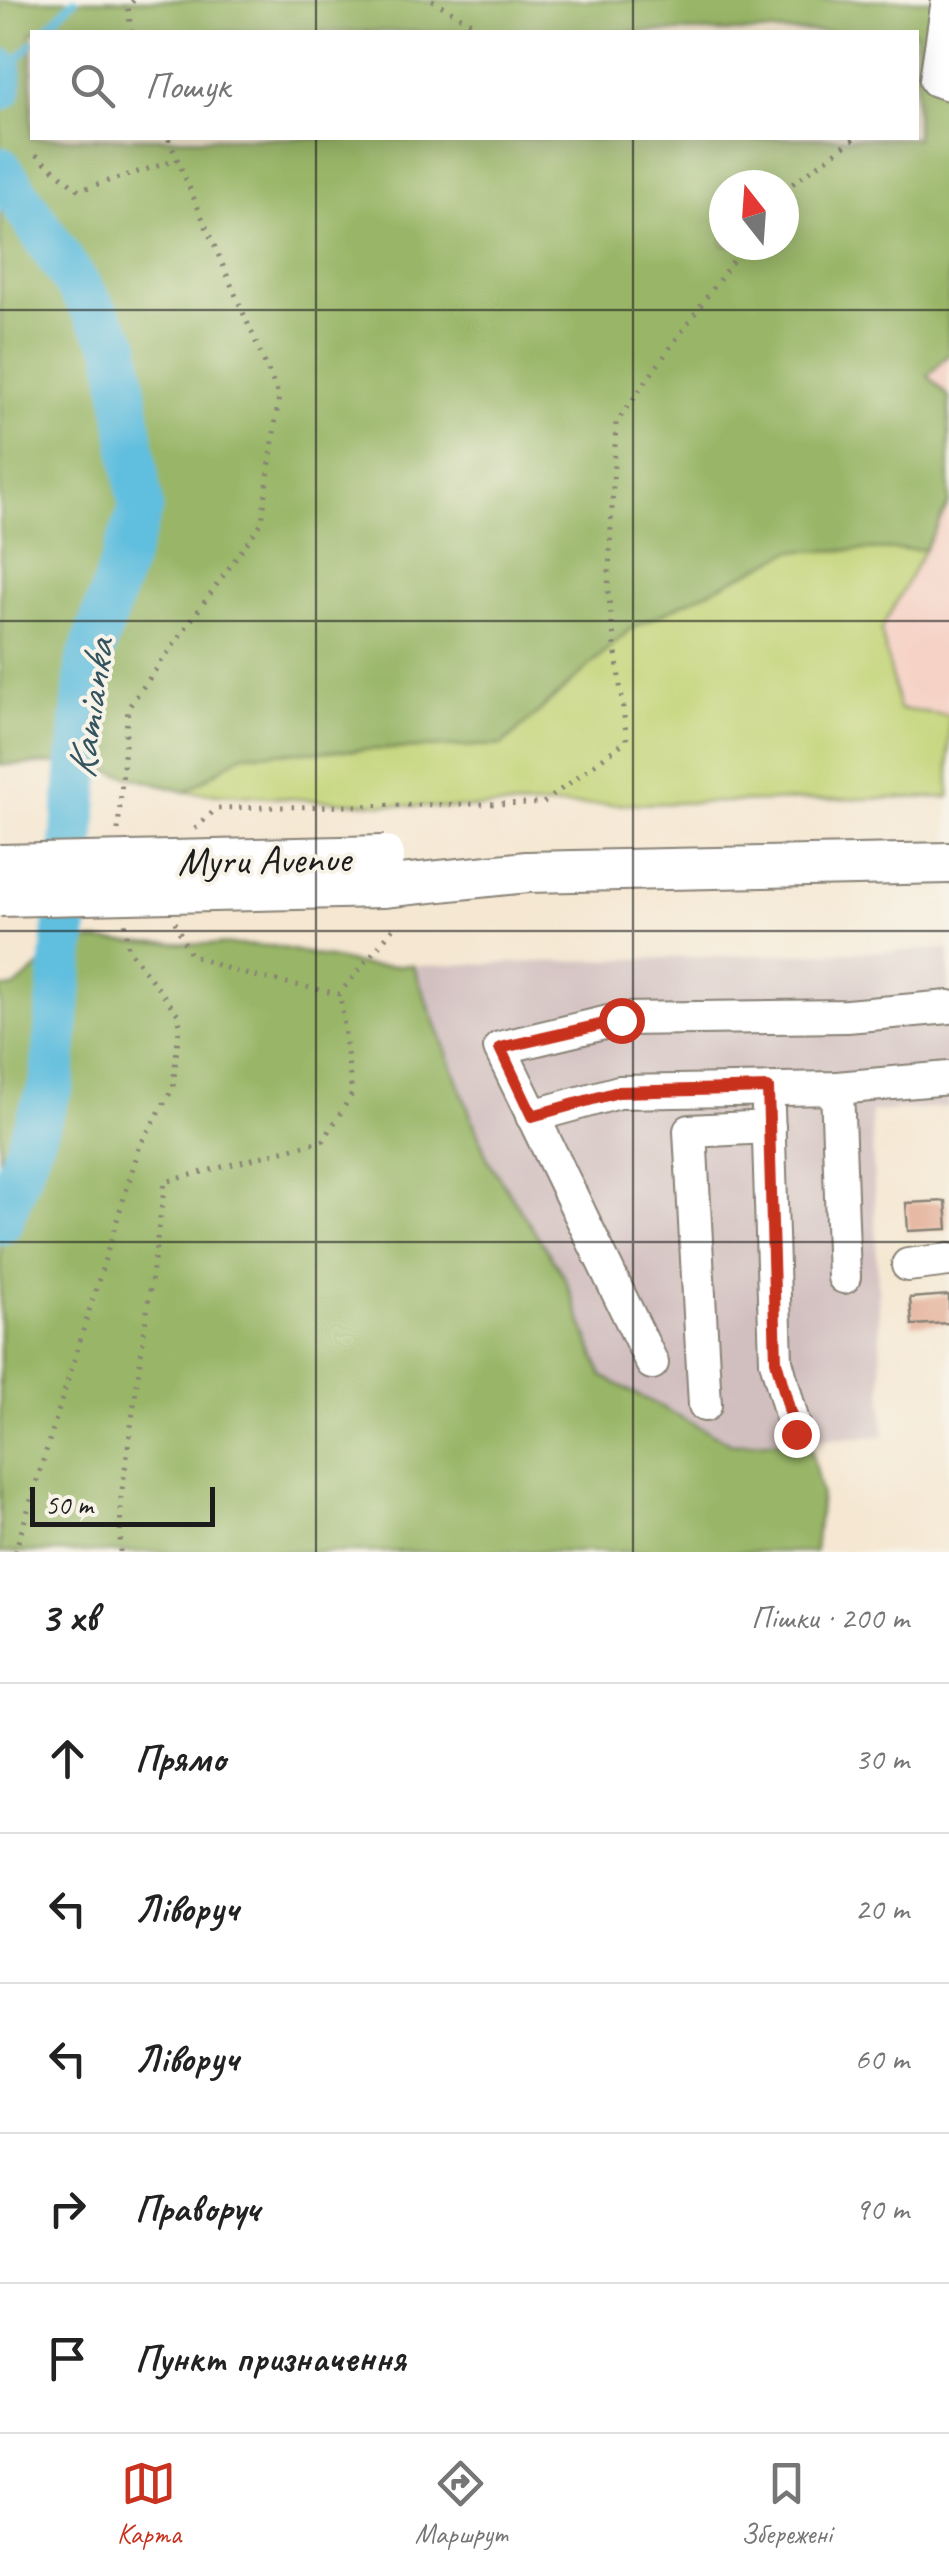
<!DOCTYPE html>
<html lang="uk">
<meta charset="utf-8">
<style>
:root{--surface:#fff;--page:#f2f2f2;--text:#222;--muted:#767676;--line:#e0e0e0;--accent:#c8321e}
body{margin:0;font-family:Caveat,sans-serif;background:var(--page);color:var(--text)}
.compass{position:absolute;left:709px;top:170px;width:90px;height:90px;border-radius:50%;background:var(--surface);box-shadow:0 5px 25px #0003;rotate:343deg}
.scale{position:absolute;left:30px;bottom:25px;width:185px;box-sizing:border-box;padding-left:10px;border:5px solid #1c1c1c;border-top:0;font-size:28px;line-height:35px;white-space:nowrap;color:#1c1c1c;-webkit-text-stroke:8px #f7f3e8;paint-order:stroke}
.stop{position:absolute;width:30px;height:30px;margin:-22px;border:8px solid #c8321e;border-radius:50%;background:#fff}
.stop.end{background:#c8321e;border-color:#fff;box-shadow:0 2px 10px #0008}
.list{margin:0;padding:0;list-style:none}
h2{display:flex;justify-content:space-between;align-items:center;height:130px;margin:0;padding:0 40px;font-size:42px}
h2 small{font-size:32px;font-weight:400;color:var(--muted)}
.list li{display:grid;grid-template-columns:65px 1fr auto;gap:30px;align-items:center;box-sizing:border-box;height:150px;padding:0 40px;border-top:2px solid var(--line)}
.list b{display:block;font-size:38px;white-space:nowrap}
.list em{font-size:32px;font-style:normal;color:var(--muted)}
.icon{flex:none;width:55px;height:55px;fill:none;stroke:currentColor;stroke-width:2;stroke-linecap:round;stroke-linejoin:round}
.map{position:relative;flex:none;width:949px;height:1552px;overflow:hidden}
.search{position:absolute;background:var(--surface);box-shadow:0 5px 25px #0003;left:30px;right:30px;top:30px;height:110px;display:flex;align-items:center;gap:25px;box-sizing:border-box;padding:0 35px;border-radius:0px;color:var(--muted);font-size:38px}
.sheet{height:880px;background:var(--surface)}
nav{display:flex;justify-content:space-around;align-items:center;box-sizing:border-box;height:140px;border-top:2px solid var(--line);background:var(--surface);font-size:28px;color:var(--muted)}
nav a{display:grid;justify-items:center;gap:5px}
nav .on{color:var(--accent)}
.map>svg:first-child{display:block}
</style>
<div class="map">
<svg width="949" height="1552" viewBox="0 0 949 1552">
<rect width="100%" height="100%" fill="#f7f3e8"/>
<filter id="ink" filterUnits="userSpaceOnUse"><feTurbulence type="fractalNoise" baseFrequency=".01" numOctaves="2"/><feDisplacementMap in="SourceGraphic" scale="20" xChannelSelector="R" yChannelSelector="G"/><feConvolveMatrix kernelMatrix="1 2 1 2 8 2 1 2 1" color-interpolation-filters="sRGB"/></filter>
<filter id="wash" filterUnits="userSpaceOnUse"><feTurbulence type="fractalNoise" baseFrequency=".0048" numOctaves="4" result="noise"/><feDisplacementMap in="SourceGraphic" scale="40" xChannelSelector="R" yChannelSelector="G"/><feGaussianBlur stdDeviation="2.25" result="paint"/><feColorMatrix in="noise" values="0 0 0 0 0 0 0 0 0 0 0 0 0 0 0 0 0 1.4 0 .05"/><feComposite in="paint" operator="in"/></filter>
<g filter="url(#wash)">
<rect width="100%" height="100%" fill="#f5e7d1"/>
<g fill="#f6d1c5">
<path d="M949,354V397L927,376Z"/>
<path d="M949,503V715L899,709L881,630Z"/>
</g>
<path fill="#d1bfbf" d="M949,949V1107L871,1112L884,1436L732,1444L602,1376L565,1278L488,1160L413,966Z"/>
<path fill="#c2d477" stroke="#6f784a" stroke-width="2.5" d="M925,549L881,630L899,709L949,715V797L441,808L186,792L243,754L502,745L629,630L792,551Z"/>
<g fill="#99b668" stroke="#5a6942" stroke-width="2.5" fill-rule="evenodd">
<path d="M0,0H949V354L928,376L949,397V503L925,549L792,551L629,630L502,745L243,754L186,792L78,763L0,765ZM32,32H916V138H32ZM724,185H784V245H724Z"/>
<path d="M70,940L273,946L368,966L413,965L488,1160L565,1278L602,1376L732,1444L809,1440L821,1494L815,1552H0V988H14Z"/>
</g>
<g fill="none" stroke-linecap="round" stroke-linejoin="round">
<g stroke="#60bede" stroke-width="8">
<path d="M43,32L74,0"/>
<path d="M3,74L32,44"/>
</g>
<g stroke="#60bede" stroke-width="45">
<path d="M0,70V88"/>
<path d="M0,169L118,346L141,508L88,663L52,1083L0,1222"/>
</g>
</g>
<g id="blocks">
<g fill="#e0a288">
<path d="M946,1201L948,1229L908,1231L906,1203Z"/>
<path d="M949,1295V1323L912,1325L910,1298Z"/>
</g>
</g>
</g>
<g filter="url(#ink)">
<use href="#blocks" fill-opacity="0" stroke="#888276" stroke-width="2.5"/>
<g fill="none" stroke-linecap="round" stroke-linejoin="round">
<g stroke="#888276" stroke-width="36">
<g id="minor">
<path d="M948,0L936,80L949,84"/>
<path d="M837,1088L844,1277"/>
<path d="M768,1108L776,1361L796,1433"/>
<path d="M532,1116L619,1092L837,1088L949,1078"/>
<path d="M908,1265L949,1260"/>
<path d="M652,1363L500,1048L621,1019L847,1016L949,1007"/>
<path d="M705,1405L690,1131L769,1127"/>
</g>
</g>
<g stroke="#888276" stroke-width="44">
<path id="major" d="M382,887L527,872L949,863"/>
</g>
<g stroke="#888276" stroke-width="5" stroke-dasharray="2.5 8" stroke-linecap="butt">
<path d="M432,0L486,32"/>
<path d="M131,32L128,6L134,0"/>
<path d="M36,155L79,190L177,160"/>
<path d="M784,190L855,138"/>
<path d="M195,829L217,808L543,803L627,740L608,591L616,423L744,245"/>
<path d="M118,830L128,708L262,522L279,396L168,138"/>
<path d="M175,922L190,955L240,973L339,994L397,924"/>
<path d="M15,1552L140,1145L173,1088L180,1017L128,949L125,921"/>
<path d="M120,1552L121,1498L165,1182L324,1140L352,1094L340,994"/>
</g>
<use href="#minor" stroke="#fff" stroke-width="32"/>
<use href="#major" stroke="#fff" stroke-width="40"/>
<g stroke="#888276" stroke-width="44" stroke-linecap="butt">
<g id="major-bridge">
<path d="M0,865L384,856"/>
<path d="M0,896L382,887"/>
</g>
</g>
<use href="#major-bridge" stroke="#fff" stroke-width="40"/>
</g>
</g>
<g fill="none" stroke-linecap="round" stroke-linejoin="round" filter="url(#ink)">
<path stroke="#c8321e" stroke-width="12" d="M621,1020L500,1048L532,1116L618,1092L768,1088L776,1361L796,1434"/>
</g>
<path fill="none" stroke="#1c1c1c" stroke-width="2.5" stroke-opacity="0.55" d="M316,0V32M633,0V32M316,138V1552M633,138V1552M0,310H949M0,621H949M0,931H949M0,1242H949"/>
<g text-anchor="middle" stroke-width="8" stroke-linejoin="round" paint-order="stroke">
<g font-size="40" fill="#1c1c1c" stroke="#f7f3e8">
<text transform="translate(264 859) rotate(-1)" y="14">Myru Avenue</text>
</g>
<g font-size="42" font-style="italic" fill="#345560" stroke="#f7f3e8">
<text transform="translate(89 709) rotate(-82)" y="15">Kamianka</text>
</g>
</g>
</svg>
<svg class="compass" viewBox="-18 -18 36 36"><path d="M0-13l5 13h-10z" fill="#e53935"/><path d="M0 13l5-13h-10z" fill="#767676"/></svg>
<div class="scale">50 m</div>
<div class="stop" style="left:621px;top:1020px"></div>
<div class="stop end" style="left:796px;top:1434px"></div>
<div class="search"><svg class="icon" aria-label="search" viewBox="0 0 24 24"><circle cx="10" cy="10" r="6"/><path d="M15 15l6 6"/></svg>Пошук</div>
</div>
<section class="sheet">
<h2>3 хв<small>Пішки · 200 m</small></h2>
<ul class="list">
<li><svg class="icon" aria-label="ahead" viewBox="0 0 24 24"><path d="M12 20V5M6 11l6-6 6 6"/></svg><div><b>Прямо</b></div><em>30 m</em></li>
<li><svg class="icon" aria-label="left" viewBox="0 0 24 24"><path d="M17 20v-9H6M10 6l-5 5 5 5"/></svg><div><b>Ліворуч</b></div><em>20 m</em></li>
<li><svg class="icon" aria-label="left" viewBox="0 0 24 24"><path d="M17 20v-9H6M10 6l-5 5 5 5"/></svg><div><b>Ліворуч</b></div><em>60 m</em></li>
<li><svg class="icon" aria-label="right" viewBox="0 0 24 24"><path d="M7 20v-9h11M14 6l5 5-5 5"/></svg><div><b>Праворуч</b></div><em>90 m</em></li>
<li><svg class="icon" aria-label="arrive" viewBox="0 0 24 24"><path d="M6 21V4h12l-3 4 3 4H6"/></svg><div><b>Пункт призначення</b></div></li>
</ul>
</section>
<nav>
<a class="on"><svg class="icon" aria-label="map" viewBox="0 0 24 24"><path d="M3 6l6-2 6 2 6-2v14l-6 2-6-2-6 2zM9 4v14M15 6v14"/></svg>Карта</a>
<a><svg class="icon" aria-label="directions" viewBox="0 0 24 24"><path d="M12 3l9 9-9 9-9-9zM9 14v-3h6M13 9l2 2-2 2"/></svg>Маршрут</a>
<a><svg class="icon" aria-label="saved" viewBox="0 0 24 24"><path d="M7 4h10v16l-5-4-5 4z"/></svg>Збережені</a>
</nav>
